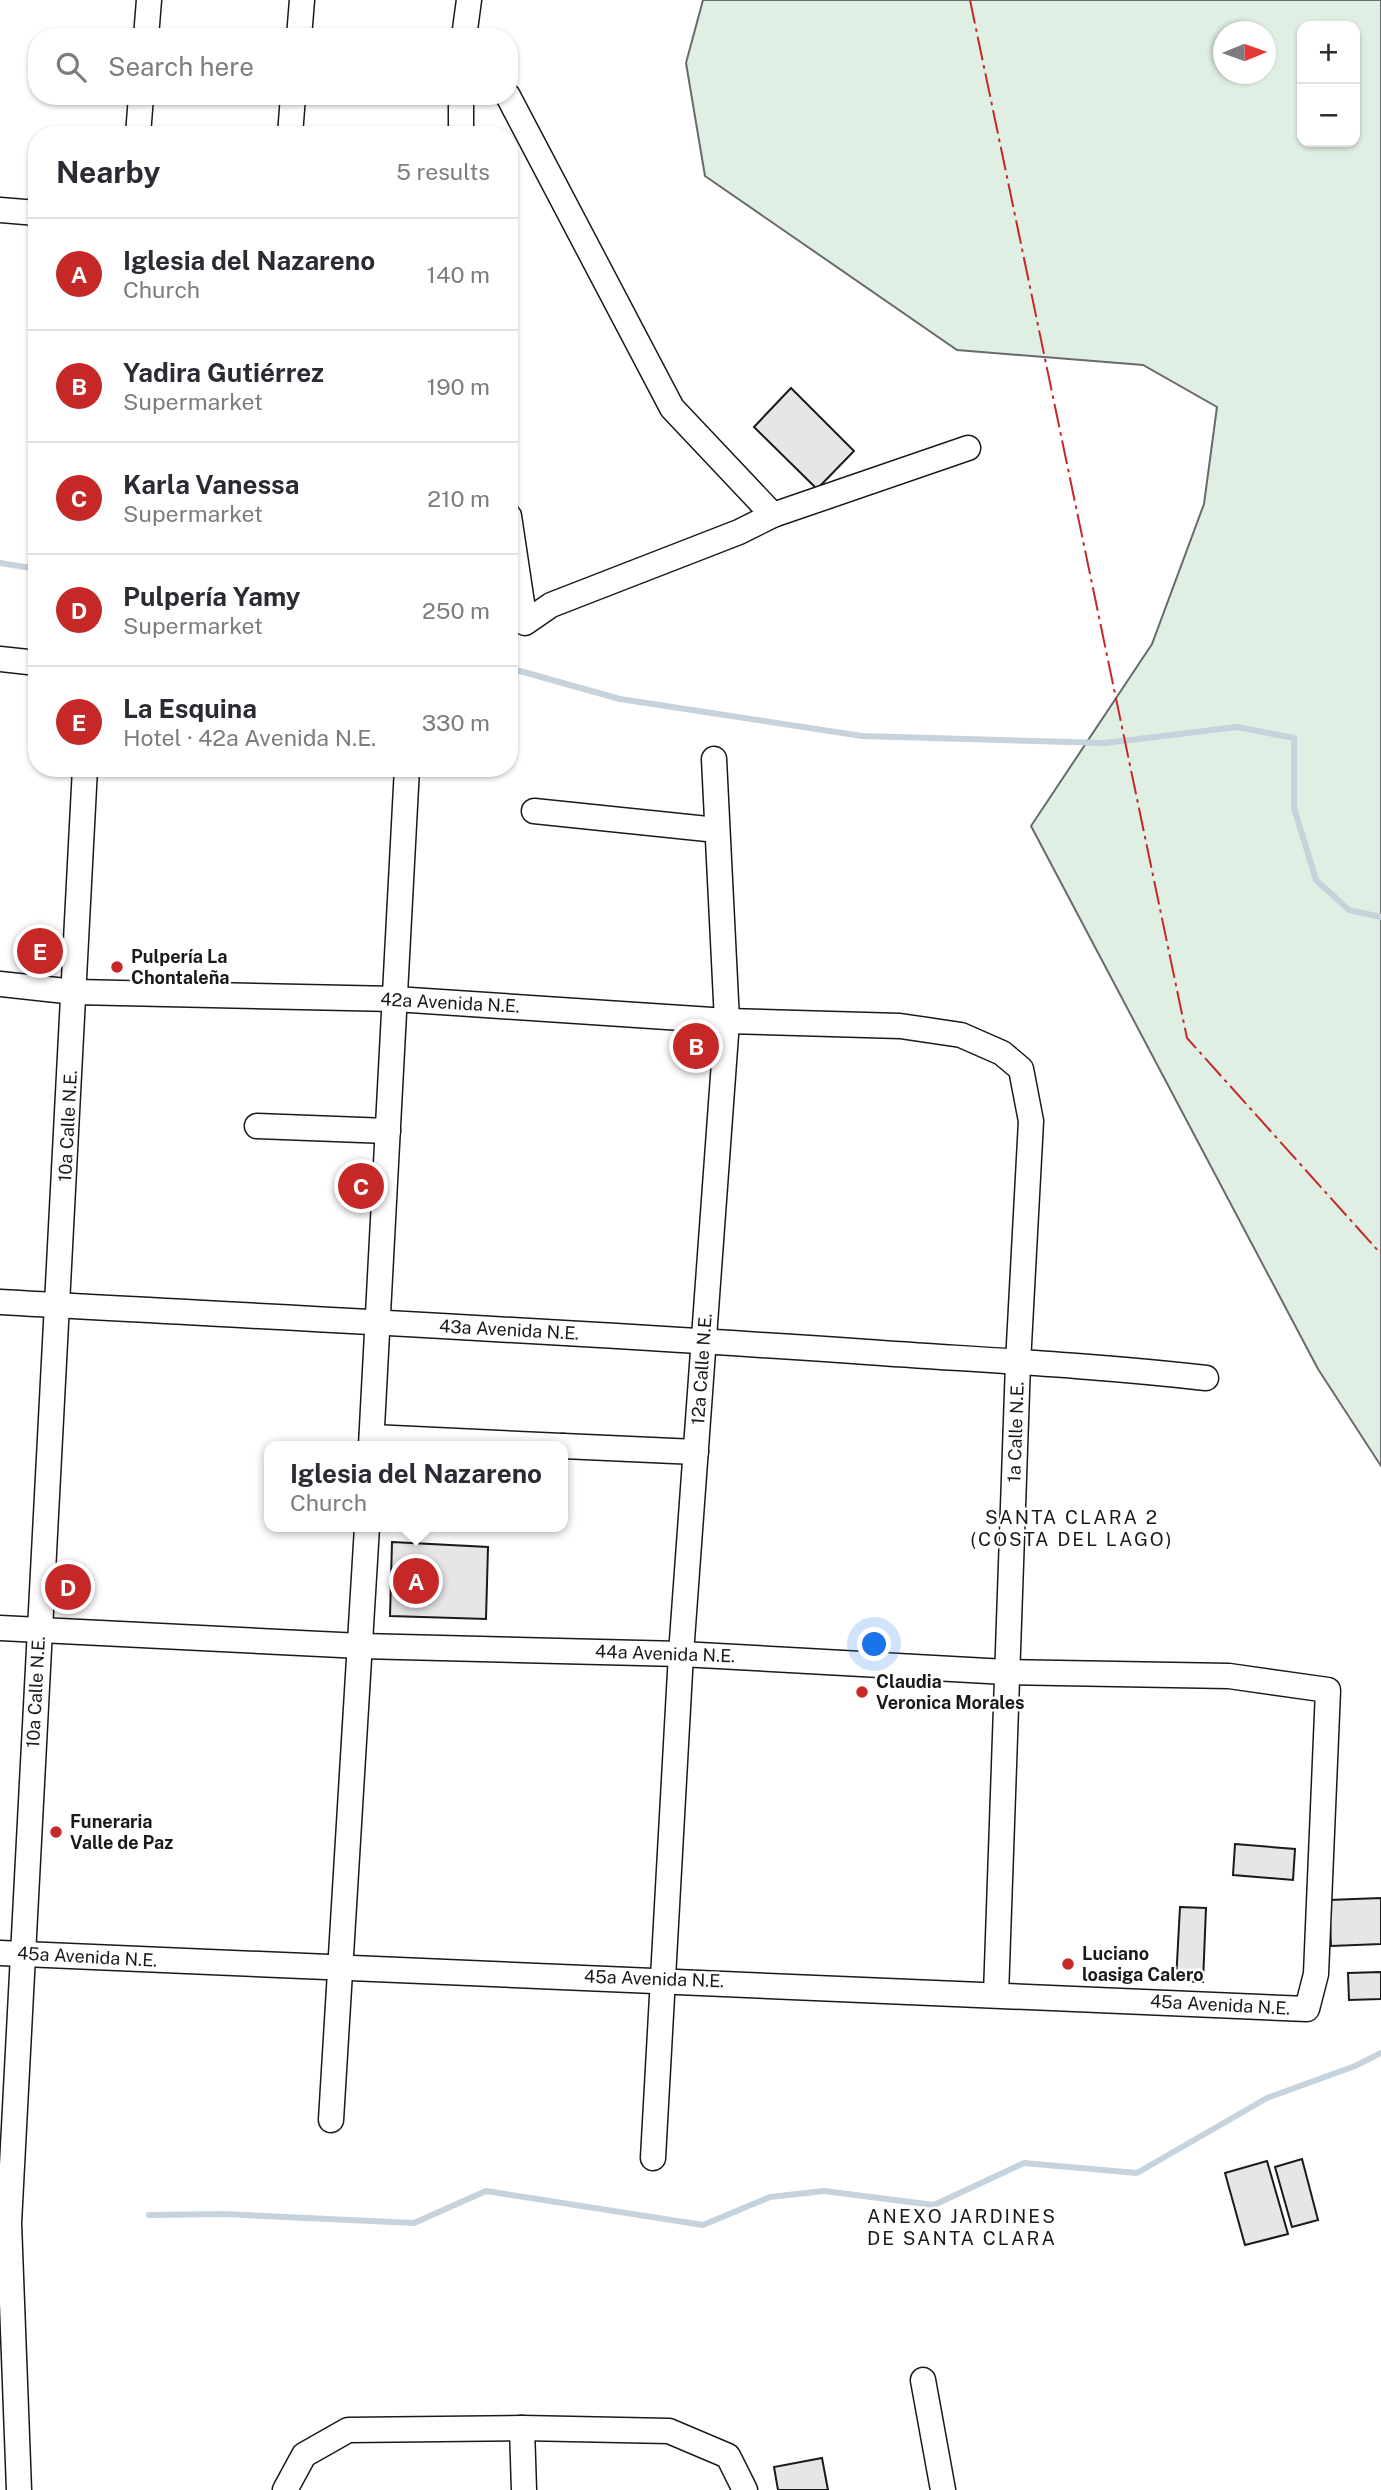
<!DOCTYPE html>
<meta charset="utf-8">
<style>
:root{--surface:#fff;--page:#f2f2f3;--text:#2b2b33;--muted:#7c7c81;--line:#e1e1e2;--accent:#c62828}
body{margin:0;font-family:"Public Sans",sans-serif;background:var(--page);color:var(--text)}
.controls{position:absolute;right:21px;top:21px;display:grid;overflow:hidden;border-radius:14px;box-shadow:0 2px 5px #0004}
.controls button{width:63px;height:63px;display:grid;place-items:center;padding:0;border:0;border-bottom:2px solid var(--line);background:var(--surface);color:var(--text);font:35px sans-serif}
.compass{position:absolute;left:1213px;top:21px;width:63px;height:63px;border-radius:50%;background:var(--surface);box-shadow:0 2px 5px #0004;rotate:89deg}
.you{position:absolute;left:875px;top:1645px;width:24px;height:24px;margin:-18px;border:5px solid #fff;border-radius:50%;background:#1a73e8;box-shadow:0 0 0 10px #1a73e833}
.badge{display:grid;place-items:center;width:46px;height:46px;border-radius:50%;background:var(--accent);color:#fff;font-size:23px;font-weight:700}
.pin{position:absolute;translate:-50% -50%;border:4px solid #fff;box-shadow:0 2px 7px #0006}
.popup{position:absolute;left:264px;top:1441px;width:304px;height:91px;box-sizing:border-box;display:grid;place-content:center;border-radius:14px;background:var(--surface);filter:drop-shadow(0 2px 5px #0005);font-size:23px;white-space:nowrap;color:var(--muted)}
.popup b{font-size:26px;color:var(--text)}
.popup::after{content:'';position:absolute;left:50%;top:100%;margin-left:-14px;border:14px solid transparent;border-top-color:var(--surface)}
.list{margin:0;padding:0;list-style:none}
h2{display:flex;justify-content:space-between;align-items:center;height:91px;margin:0;padding:0 28px;font-size:30px}
h2 small{font-size:23px;font-weight:400;color:var(--muted)}
.list li{display:grid;grid-template-columns:46px 1fr auto;gap:21px;align-items:center;box-sizing:border-box;height:112px;padding:0 28px;border-top:2px solid var(--line)}
.list b{display:block;font-size:26px;white-space:nowrap}
.list p{margin:0;font-size:23px;white-space:nowrap;color:var(--muted)}
.list em{font-size:23px;font-style:normal;color:var(--muted)}
.icon{flex:none;width:38px;height:38px;fill:none;stroke:currentColor;stroke-width:2;stroke-linecap:round;stroke-linejoin:round}
.map{position:relative;flex:none;width:1381px;height:2490px;overflow:hidden}
.search{position:absolute;background:var(--surface);box-shadow:0 2px 5px #0004;left:28px;top:28px;width:490px;height:77px;display:flex;align-items:center;gap:18px;box-sizing:border-box;padding:0 24px;border-radius:28px;color:var(--muted);font-size:26px}
.panel{position:absolute;background:var(--surface);box-shadow:0 2px 5px #0004;left:28px;top:126px;width:490px;height:651px;border-radius:28px}
.map>svg:first-child{display:block}
</style>
<div class="map">
<svg width="1381" height="2490" viewBox="0 0 1381 2490">
<rect width="100%" height="100%" fill="#fff"/>
<path fill="#e0efe3" stroke="#6a6a6a" stroke-width="2" fill-rule="evenodd" d="M703,0H1381V1466L1318,1369L1031,826L1152,644L1204,504L1217,407L1143,365L957,350L705,176L686,63ZM1302,26H1355V142H1302ZM1224,32H1266V74H1224Z"/>
<g fill="none" stroke-linecap="round" stroke-linejoin="round">
<g stroke="#c6d2dc" stroke-width="6">
<path d="M0,563L37,569"/>
<path d="M509,668L620,699L862,736L1105,743L1237,727L1294,738V808L1316,880L1349,910L1381,917"/>
<path d="M149,2215L225,2214L414,2223L486,2191L703,2225L770,2197L824,2191L934,2205L1024,2163L1137,2173L1267,2098L1355,2066L1381,2053"/>
</g>
</g>
<g fill="#e6e6e6" stroke="#1a1a1a" stroke-width="2">
<path d="M791,388L854,451L817,489L754,427Z"/>
<path d="M392,1542L488,1547L486,1619L390,1616Z"/>
<path d="M1235,1844L1295,1849L1293,1880L1233,1875Z"/>
<path d="M1381,1898V1944L1331,1946L1329,1900Z"/>
<path d="M1180,1907L1206,1908L1203,1982L1176,1981Z"/>
<path d="M1381,1972V1999L1349,2000L1348,1973Z"/>
<path d="M1302,2159L1318,2220L1292,2227L1275,2167Z"/>
<path d="M1267,2161L1288,2234L1245,2245L1225,2173Z"/>
<path d="M822,2458L828,2490H778L774,2467Z"/>
</g>
<g fill="none" stroke-linecap="round" stroke-linejoin="round">
<g stroke="#1a1a1a" stroke-width="27">
<g id="minor">
<path d="M146,37L149,0"/>
<path d="M299,37L302,0"/>
<path d="M464,37L469,0"/>
<path d="M461,96V135"/>
<path d="M508,96L672,408L773,515"/>
<path d="M138,135L141,96"/>
<path d="M290,135L293,96"/>
<path d="M0,210L37,213"/>
<path d="M509,516L525,623L551,605L739,532L773,515L968,448"/>
<path d="M0,659L37,663"/>
<path d="M534,811L717,830"/>
<path d="M0,984L75,992L395,999L727,1021L900,1026L961,1035L1002,1053L1021,1069L1031,1121L1018,1363L996,1995"/>
<path d="M257,1126L388,1131"/>
<path d="M0,1302C289,1318 578,1332 867,1352C980,1360 1093,1365 1206,1378"/>
<path d="M372,1437L562,1446"/>
<path d="M371,1446L407,768"/>
<path d="M563,1446L696,1452"/>
<path d="M0,1628L361,1646L681,1654L1006,1672L1229,1676L1328,1690L1316,1974L1307,2009L0,1953"/>
<path d="M331,2120L367,1527"/>
<path d="M653,2158L681,1654L727,1021L714,759"/>
<path d="M923,2380L943,2490"/>
<path d="M522,2428L524,2490"/>
<path d="M19,2490L9,2223L85,768"/>
<path d="M285,2490L304,2455L348,2430L522,2428L669,2431L728,2456L745,2490"/>
</g>
</g>
<use href="#minor" stroke="#fff" stroke-width="24"/>
<path stroke="#c62828" stroke-width="2" stroke-dasharray="24 5 3.5 5" stroke-linecap="butt" d="M970,0L1187,1038L1381,1254"/>
</g>
<g fill="#c62828" stroke="#fff" stroke-width="2.5">
<circle cx="117" cy="967" r="7"/>
<circle cx="862" cy="1692" r="7"/>
<circle cx="56" cy="1832" r="7"/>
<circle cx="1068" cy="1964" r="7"/>
</g>
<g text-anchor="middle" stroke-width="5" stroke-linejoin="round" paint-order="stroke">
<g font-size="18" font-weight="bold" fill="#1a1a1a" stroke="#fff" text-anchor="start">
<text x="131" y="963">Pulpería La<tspan x="131" dy="21">Chontaleña</tspan></text>
<text x="876" y="1688">Claudia<tspan x="876" dy="21">Veronica Morales</tspan></text>
<text x="70" y="1828">Funeraria<tspan x="70" dy="21">Valle de Paz</tspan></text>
<text x="1082" y="1960">Luciano<tspan x="1082" dy="21">loasiga Calero</tspan></text>
</g>
<g font-size="18" fill="#1a1a1a" stroke="#fff">
<text transform="translate(450 1003) rotate(3)" y="6">42a Avenida N.E.</text>
<text transform="translate(68 1126) rotate(-87)" y="6">10a Calle N.E.</text>
<text transform="translate(509 1330) rotate(3)" y="6">43a Avenida N.E.</text>
<text transform="translate(702 1369) rotate(-86)" y="6">12a Calle N.E.</text>
<text transform="translate(1016 1432) rotate(-88)" y="6">1a Calle N.E.</text>
<text transform="translate(665 1654) rotate(2)" y="6">44a Avenida N.E.</text>
<text transform="translate(36 1692) rotate(-87)" y="6">10a Calle N.E.</text>
<text transform="translate(87 1957) rotate(3)" y="6">45a Avenida N.E.</text>
<text transform="translate(654 1979) rotate(2)" y="6">45a Avenida N.E.</text>
<text transform="translate(1220 2005) rotate(3)" y="6">45a Avenida N.E.</text>
</g>
<g font-size="19" letter-spacing="2" fill="#1a1a1a" stroke="#fff">
<text x="1072" y="1524">SANTA CLARA 2<tspan x="1072" dy="22">(COSTA DEL LAGO)</tspan></text>
<text x="962" y="2223">ANEXO JARDINES<tspan x="962" dy="22">DE SANTA CLARA</tspan></text>
</g>
</g>
</svg>
<div class="controls">
<button>+</button>
<button>−</button>
</div>
<svg class="compass" viewBox="-18 -18 36 36"><path d="M0-13l5 13h-10z" fill="#e53935"/><path d="M0 13l5-13h-10z" fill="#7c7c81"/></svg>
<div class="you"></div>
<div class="pin badge" style="left:416px;top:1581px">A</div>
<div class="popup"><b>Iglesia del Nazareno</b>Church</div>
<div class="pin badge" style="left:696px;top:1046px">B</div>
<div class="pin badge" style="left:361px;top:1186px">C</div>
<div class="pin badge" style="left:68px;top:1587px">D</div>
<div class="pin badge" style="left:40px;top:951px">E</div>
<div class="search"><svg class="icon" aria-label="search" viewBox="0 0 24 24"><circle cx="10" cy="10" r="6"/><path d="M15 15l6 6"/></svg>Search here</div>
<section class="panel">
<h2>Nearby<small>5 results</small></h2>
<ul class="list">
<li><span class="badge">A</span><div><b>Iglesia del Nazareno</b><p>Church</p></div><em>140 m</em></li>
<li><span class="badge">B</span><div><b>Yadira Gutiérrez</b><p>Supermarket</p></div><em>190 m</em></li>
<li><span class="badge">C</span><div><b>Karla Vanessa</b><p>Supermarket</p></div><em>210 m</em></li>
<li><span class="badge">D</span><div><b>Pulpería Yamy</b><p>Supermarket</p></div><em>250 m</em></li>
<li><span class="badge">E</span><div><b>La Esquina</b><p>Hotel · 42a Avenida N.E.</p></div><em>330 m</em></li>
</ul>
</section>
</div>
